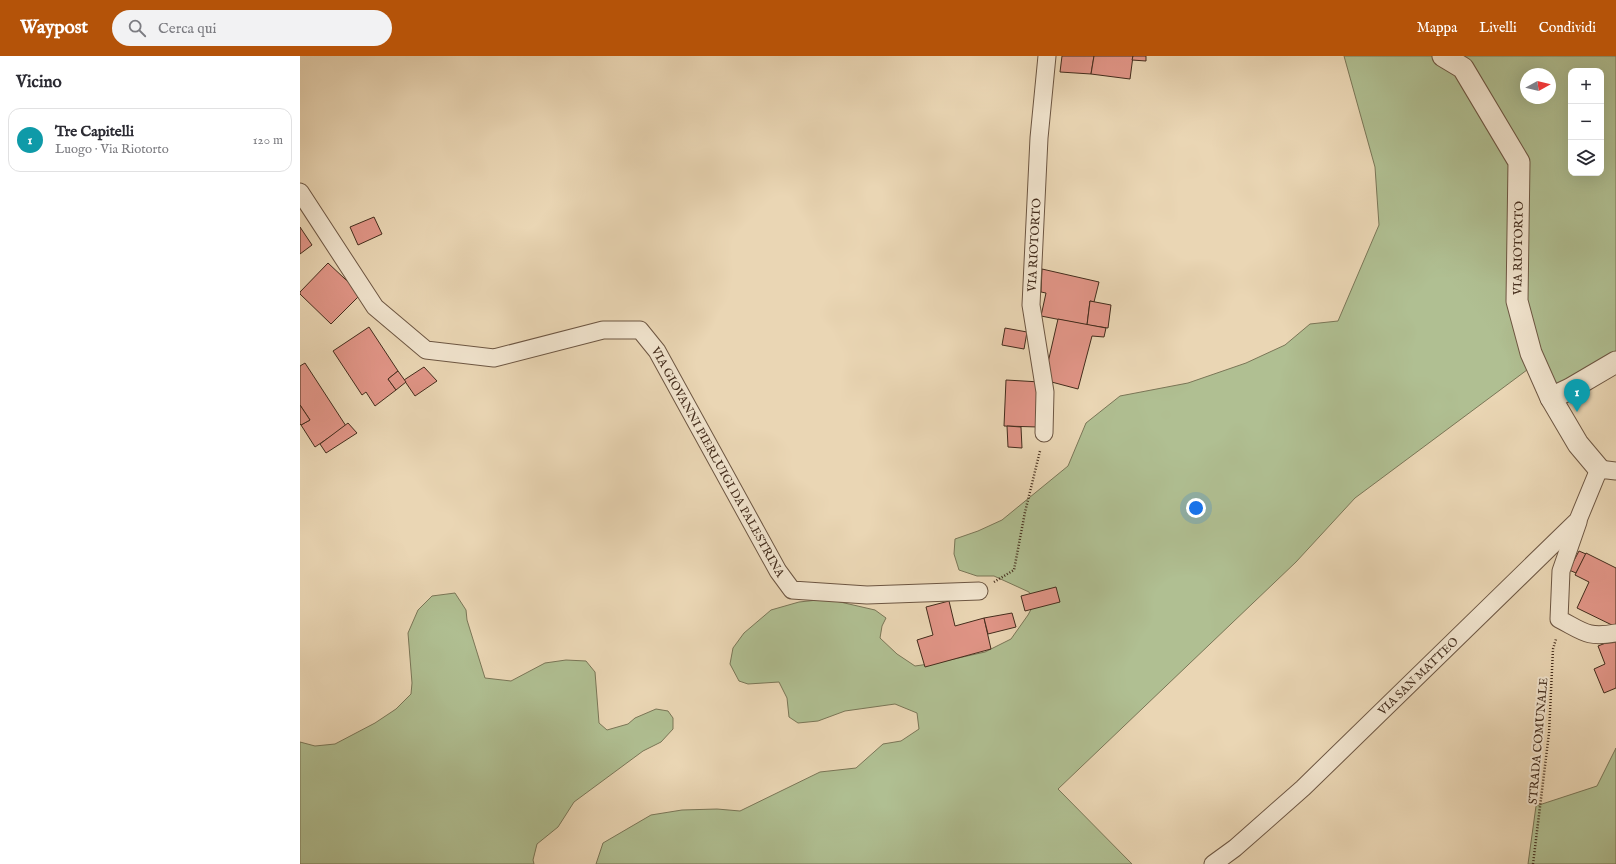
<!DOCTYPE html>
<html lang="it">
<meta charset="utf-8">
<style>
:root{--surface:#fff;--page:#f2f2f3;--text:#2b2b33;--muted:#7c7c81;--line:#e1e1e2;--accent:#b45309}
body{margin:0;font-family:"IM FELL English",serif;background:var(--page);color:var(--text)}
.controls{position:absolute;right:12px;top:12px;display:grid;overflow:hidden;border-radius:8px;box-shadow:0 4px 16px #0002}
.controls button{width:36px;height:36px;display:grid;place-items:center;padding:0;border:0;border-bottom:1px solid var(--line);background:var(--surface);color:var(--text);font:20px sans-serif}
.compass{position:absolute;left:1220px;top:12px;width:36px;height:36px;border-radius:50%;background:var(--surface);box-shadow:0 4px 16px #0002;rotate:82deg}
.you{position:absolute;left:896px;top:452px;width:14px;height:14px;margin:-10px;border:3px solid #fff;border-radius:50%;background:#1a73e8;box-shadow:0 0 0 6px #1a73e833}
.badge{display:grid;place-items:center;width:26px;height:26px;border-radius:50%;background:var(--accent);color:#fff;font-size:13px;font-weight:700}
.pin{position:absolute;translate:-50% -33px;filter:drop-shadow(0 1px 2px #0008)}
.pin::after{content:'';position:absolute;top:21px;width:14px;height:12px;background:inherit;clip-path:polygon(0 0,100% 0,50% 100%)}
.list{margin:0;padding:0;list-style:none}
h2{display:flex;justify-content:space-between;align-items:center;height:52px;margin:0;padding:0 16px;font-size:17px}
h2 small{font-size:13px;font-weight:400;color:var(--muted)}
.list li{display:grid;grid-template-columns:26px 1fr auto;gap:12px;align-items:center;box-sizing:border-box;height:64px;margin:0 8px 8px;padding:0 8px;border:1px solid var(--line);border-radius:12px}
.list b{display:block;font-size:15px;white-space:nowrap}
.list p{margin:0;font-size:13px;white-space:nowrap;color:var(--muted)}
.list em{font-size:13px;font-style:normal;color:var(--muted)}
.icon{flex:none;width:22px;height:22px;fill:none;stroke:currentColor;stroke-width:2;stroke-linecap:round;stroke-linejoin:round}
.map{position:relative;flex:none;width:1316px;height:808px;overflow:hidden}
header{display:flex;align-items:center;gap:24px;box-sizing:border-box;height:56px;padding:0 20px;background:var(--accent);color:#fff}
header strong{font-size:19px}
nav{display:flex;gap:22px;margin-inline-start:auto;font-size:14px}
.search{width:280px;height:36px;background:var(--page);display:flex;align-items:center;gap:10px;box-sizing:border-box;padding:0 14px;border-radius:22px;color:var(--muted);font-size:15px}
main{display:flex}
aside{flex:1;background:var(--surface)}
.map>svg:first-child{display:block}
</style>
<header>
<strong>Waypost</strong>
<div class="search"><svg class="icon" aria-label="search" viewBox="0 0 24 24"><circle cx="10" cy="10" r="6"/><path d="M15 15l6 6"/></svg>Cerca qui</div>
<nav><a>Mappa</a><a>Livelli</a><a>Condividi</a></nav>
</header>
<main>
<aside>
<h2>Vicino<small></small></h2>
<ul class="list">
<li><span class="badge" style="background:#0f9aa8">1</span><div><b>Tre Capitelli</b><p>Luogo · Via Riotorto</p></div><em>120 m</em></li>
</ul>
</aside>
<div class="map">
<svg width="1316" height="808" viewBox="0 0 1316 808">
<rect width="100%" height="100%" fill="#ead6b4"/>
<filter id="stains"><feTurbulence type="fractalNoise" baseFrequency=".005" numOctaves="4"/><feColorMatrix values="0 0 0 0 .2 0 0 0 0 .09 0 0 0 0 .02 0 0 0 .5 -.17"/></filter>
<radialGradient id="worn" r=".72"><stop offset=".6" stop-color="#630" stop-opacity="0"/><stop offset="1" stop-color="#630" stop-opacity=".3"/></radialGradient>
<g fill="#b0bf92" stroke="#7a7657" fill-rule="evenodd">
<path d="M1044,0H1316V298L1254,346L1235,308L1055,442L996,506L758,733L832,808H296L303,787L351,759L382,754L417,753L440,755L520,716L556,712L583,688L601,685L619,673L617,657L595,648L545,655L518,665L498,667L489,661L487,642L479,626L448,628L439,625L430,608L433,592L444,577L471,554L499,546L527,543L575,554L586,562L582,570L580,582L597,598L615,610L636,607L685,596L711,583L728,559L735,546L729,536L694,520H677L659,514L654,498L655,483L678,475L702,464L768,410L786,367L820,340L888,327L946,307L985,289L1010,268L1038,265L1079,169L1075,111ZM1271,15H1301V117H1271ZM1226,18H1250V42H1226Z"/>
<path d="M155,537L166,554L167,564L185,622L211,625L245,607L266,604L286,605L295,616L299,667L307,674L328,668L335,662L356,653L368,655L373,662V673L361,686L343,695L274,746L258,771L237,788L233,804L234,808H0V686L15,690L35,688L75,667L96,653L111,638L112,627L108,577L118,554L132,540Z"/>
<path d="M1316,692V808H1228L1236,750L1297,730Z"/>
</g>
<g fill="#e19587" stroke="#432c1c">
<path d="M762,0H794L791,18L760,16Z"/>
<path d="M794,0H833L830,23L791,18Z"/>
<path d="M833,0H846V5L832,4Z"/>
<path d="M74,161L82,178L58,189L50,171Z"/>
<path d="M0,171L12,189L0,198Z"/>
<path d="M28,207L61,238L31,268L0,238V236Z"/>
<path d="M742,213L799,226L794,246L790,245L787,269L741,260L746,237L741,236Z"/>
<path d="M790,245L811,249L808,272L787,269Z"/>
<path d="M758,263L806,272L804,281L792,280L778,333L744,324Z"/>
<path d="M69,271L98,315L88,323L96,334L75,350L66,336L62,339L33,295Z"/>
<path d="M705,272L727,276L724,293L702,289Z"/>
<path d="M5,307L46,370L15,391L1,369L10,364L0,349V310Z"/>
<path d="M124,311L137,325L115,340L104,324Z"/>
<path d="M98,315L106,326L96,334L88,323Z"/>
<path d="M706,324L740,326L738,371L704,370Z"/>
<path d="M0,349L10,364L1,369L0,368Z"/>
<path d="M48,367L57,377L26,397L20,388Z"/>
<path d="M707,370L721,371L722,392L708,391Z"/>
<path d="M1279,495L1286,498L1276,517L1269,514Z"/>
<path d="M1286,497L1316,512V571L1277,552L1289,526L1275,519Z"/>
<path d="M756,531L760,546L725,555L721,540Z"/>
<path d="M649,545L655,570L684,562L691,593L625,611L617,584L633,579L626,551Z"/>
<path d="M712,557L716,571L688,578L684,562Z"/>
<path d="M1316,583V632L1304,637L1294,613L1305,608L1298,590Z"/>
</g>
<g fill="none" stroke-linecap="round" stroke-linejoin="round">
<g stroke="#6d5642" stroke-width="19">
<g id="minor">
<path d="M0,136L75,251L126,294L194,302L303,274H340L357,295L478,515L492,534L567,539L679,535"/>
<path d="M744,377L745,336L731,249L739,82L747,0"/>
<path d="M1278,466L1261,515L1259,563C1284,576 1287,582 1316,577"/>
<path d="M913,808L935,792L1003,732L1278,464L1299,413L1316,415"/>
</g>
</g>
<g stroke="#6d5642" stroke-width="23">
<g id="tertiary">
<path d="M1143,0L1163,12L1219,106L1217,245L1231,297L1251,342L1278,388L1299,413"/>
<path d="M1251,342L1270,333L1316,306"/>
</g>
</g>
<g stroke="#432c1c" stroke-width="2.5" stroke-dasharray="1 2" stroke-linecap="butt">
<path d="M694,526L714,514L725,456L740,395"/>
<path d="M1233,808L1249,677L1253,593L1256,583"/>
</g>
<use href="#minor" stroke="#f1e4ce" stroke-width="17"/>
<use href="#tertiary" stroke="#f1e4ce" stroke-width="21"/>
</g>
<g text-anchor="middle" stroke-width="4" stroke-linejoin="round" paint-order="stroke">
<g font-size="12" fill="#432c1c" stroke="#f1e4ce">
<text transform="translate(734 189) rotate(-87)" y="4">VIA RIOTORTO</text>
<text transform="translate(1218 192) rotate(-89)" y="4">VIA RIOTORTO</text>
<text transform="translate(418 406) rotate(61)" y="4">VIA GIOVANNI PIERLUIGI DA PALESTRINA</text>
<text transform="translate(1118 620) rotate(-44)" y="4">VIA SAN MATTEO</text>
<text transform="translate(1238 685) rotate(-85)" y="4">STRADA COMUNALE</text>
</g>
</g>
<rect width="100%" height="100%" filter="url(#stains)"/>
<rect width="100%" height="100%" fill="url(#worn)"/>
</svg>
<div class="controls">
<button>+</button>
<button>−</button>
<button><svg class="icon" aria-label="layers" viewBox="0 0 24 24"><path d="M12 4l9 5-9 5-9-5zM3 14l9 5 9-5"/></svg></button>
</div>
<svg class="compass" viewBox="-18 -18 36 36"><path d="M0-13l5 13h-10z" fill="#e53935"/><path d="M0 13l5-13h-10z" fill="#7c7c81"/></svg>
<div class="you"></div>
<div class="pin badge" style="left:1277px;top:356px;background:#0f9aa8">1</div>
</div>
</main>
